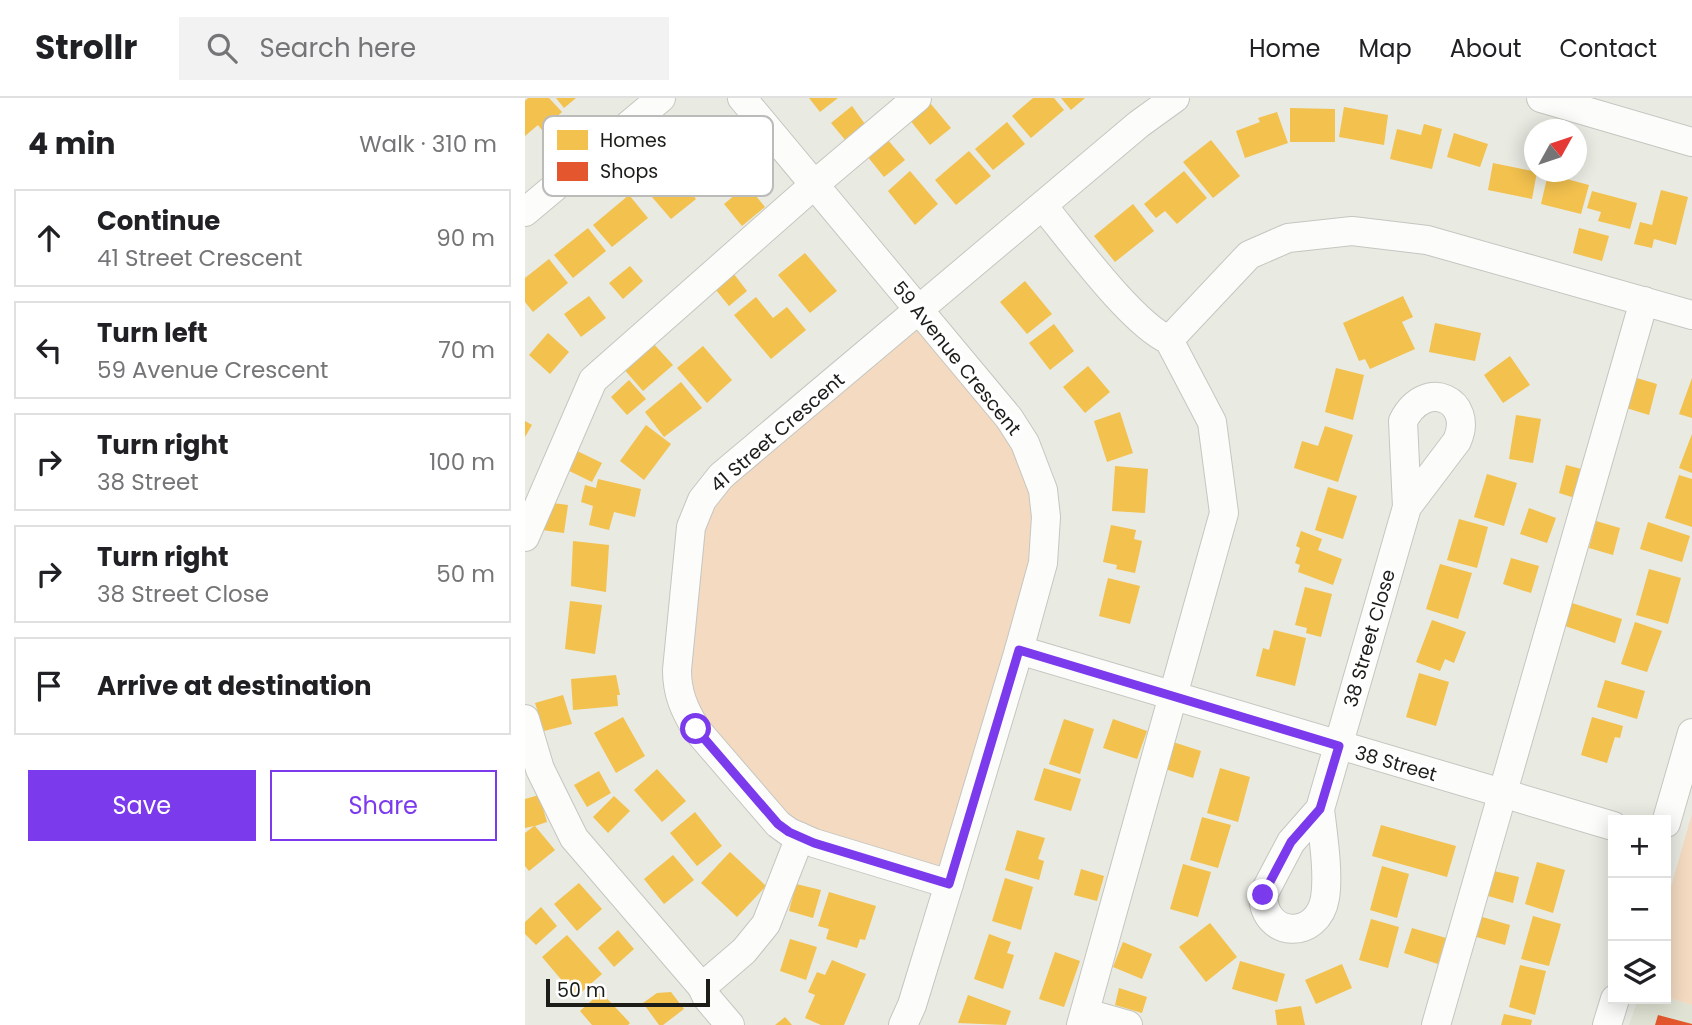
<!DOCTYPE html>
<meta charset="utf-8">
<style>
:root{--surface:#fff;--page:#f2f2f2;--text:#202124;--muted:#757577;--line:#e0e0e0;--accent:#7c3aed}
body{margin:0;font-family:Poppins,sans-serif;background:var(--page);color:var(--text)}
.controls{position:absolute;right:21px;bottom:21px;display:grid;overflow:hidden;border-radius:0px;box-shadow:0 4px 18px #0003}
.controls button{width:63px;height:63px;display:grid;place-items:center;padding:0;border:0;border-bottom:2px solid var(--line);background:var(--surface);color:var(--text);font:35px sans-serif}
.compass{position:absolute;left:999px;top:21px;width:63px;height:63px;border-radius:50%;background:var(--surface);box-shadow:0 4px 18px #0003;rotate:50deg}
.scale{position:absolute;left:21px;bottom:18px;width:164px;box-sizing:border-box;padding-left:7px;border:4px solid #1c1d18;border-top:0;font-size:19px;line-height:24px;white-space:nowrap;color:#1c1d18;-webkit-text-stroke:5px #fff;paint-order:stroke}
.stop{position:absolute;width:21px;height:21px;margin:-16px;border:5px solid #7c3aed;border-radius:50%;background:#fff}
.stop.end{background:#7c3aed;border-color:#fff;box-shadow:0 2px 7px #0008}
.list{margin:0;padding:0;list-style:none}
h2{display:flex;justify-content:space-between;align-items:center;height:91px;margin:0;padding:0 28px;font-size:30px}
h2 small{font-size:23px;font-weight:400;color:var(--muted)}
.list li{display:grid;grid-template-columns:46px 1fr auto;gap:21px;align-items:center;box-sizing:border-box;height:98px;margin:0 14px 14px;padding:0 14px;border:2px solid var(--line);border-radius:0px}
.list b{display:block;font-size:26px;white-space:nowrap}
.list p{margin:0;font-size:23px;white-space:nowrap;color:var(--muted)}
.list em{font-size:23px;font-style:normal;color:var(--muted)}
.actions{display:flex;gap:14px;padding:21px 28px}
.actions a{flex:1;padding:16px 0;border:2px solid var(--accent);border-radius:0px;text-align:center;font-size:24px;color:var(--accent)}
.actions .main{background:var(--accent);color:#fff}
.icon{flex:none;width:38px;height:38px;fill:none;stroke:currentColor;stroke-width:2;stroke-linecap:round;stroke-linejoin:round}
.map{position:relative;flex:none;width:1167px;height:927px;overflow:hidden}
header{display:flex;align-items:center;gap:42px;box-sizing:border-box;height:98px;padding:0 35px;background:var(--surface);border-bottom:2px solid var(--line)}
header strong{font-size:33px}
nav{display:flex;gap:38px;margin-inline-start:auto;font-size:24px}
.search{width:490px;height:63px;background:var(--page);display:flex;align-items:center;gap:18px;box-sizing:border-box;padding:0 24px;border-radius:0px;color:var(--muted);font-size:26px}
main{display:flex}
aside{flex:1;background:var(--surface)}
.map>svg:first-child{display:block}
</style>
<header>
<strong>Strollr</strong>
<div class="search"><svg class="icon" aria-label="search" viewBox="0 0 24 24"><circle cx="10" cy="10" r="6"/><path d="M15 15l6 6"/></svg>Search here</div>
<nav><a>Home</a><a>Map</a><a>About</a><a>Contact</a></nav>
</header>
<main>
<aside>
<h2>4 min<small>Walk · 310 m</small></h2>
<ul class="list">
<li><svg class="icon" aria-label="ahead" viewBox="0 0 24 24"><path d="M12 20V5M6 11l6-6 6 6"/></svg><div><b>Continue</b><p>41 Street Crescent</p></div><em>90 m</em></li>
<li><svg class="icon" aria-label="left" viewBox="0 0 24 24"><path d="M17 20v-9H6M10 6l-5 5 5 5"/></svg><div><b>Turn left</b><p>59 Avenue Crescent</p></div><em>70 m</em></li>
<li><svg class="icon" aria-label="right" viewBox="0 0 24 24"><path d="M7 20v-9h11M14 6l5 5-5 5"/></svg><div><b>Turn right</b><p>38 Street</p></div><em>100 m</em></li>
<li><svg class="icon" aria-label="right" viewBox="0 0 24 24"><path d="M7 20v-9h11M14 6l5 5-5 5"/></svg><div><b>Turn right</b><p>38 Street Close</p></div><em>50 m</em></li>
<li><svg class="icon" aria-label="arrive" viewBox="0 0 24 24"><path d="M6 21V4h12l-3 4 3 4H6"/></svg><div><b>Arrive at destination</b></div></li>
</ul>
<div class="actions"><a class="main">Save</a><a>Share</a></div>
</aside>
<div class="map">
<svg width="1167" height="927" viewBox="0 0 1167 927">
<rect width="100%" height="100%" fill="#e9eae2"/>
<path fill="#e0e3d3" d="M1141,899L1167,907V927H1104L1113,901Z"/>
<g fill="#f3dac1">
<path d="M394,211L484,320L521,419L424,786L253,726L171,631L152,572L171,414Z"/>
<path d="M1167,716V907L1141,899V806Z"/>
</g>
<g fill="#f2c14e">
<path d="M3,0H24L37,14L17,32L13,27L0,38V3Z"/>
<path d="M31,0H51L39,10Z"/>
<path d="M284,0H313L295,14Z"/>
<path d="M508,0H529L539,12L506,40L487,18Z"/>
<path d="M536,0H560L546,12Z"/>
<path d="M405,5L426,30L405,47L384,21Z"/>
<path d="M327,8L340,26L321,43L306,25Z"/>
<path d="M819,9L863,17L859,47L814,39Z"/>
<path d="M765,10L810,11V44H765Z"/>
<path d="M752,14L763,45L720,60L711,33L735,24L733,20Z"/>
<path d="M482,24L500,46L468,72L450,51Z"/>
<path d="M899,26L917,31L907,71L865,61L872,31L896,37Z"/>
<path d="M929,35L963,46L955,69L922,59Z"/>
<path d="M362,41L380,62L359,79L342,58Z"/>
<path d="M686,42L715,78L688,100L658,64Z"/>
<path d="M444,53L466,78L431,107L410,82Z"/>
<path d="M140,63L171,101L146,121L114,84Z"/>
<path d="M968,65L1012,74L1007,101L963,92Z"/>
<path d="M385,73L413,106L390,127L363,93Z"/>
<path d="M659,73L682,100L652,126L640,113L631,120L619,106Z"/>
<path d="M1023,76L1064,87L1056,116L1016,106Z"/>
<path d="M222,87L240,109L217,128L199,106Z"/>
<path d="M1136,92L1163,99L1151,147L1129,141L1127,150L1109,146L1115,124L1127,127Z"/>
<path d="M1067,93L1112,105L1105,131L1073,123L1076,114L1062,110Z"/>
<path d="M104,97L123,120L87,149L68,127Z"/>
<path d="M608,106L629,133L590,164L569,138Z"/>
<path d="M63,130L81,153L48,180L29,157Z"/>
<path d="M1054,130L1084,138L1077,163L1048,155Z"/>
<path d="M280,155L312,193L285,215L253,177Z"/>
<path d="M24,161L43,185L8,214L0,204V180Z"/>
<path d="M105,168L118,183L98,201L84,185Z"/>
<path d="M205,171L222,193L204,208L186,186Z"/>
<path d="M500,183L527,216L502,236L475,204Z"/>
<path d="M64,198L81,220L56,239L39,216Z"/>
<path d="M878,198L888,219L877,224L890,251L845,271L840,261L834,263L818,225Z"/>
<path d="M231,199L248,220L262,209L281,232L246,261L209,217Z"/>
<path d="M910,225L956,235L950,263L904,254Z"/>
<path d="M529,226L549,253L525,272L504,245Z"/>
<path d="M23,235L44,254L25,276L4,257Z"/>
<path d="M126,243L148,267L118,293L97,269Z"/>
<path d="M178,248L207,282L182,305L152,270Z"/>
<path d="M985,258L1005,287L978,305L959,277Z"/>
<path d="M563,268L585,294L560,315L538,289Z"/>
<path d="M811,270L839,277L828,322L800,314Z"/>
<path d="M1105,278L1132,286L1124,317L1098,309Z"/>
<path d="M1167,280V320L1154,316Z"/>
<path d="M104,282L121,301L102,317L86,299Z"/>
<path d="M156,284L177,310L139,339L120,314Z"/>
<path d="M595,314L608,355L582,364L569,323Z"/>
<path d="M991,317L1016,321L1008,365L984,361Z"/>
<path d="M0,323L7,327L0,339Z"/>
<path d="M121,327L146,346L119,382L95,363Z"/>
<path d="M800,328L828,337L813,384L769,370L777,343L793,348Z"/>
<path d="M1167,336V375L1154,370Z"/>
<path d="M46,350L77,365L67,384L36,369Z"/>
<path d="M1041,367L1060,372L1053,401L1034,395Z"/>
<path d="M590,368L623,371L620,415L587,413Z"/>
<path d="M962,376L992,385L979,428L949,419Z"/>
<path d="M1154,377L1167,381V429L1140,420Z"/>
<path d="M73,381L116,391L110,419L89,414L84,432L64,427L68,408L56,404L60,387L71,390Z"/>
<path d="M803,389L832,398L818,441L790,432Z"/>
<path d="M20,404L43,407L39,435L17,432Z"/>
<path d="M1004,410L1031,420L1022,445L995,436Z"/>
<path d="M934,421L963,429L952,470L922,462Z"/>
<path d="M1071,423L1095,430L1088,457L1064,450Z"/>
<path d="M1123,424L1165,438L1157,464L1115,451Z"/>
<path d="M586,427L611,432L609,441L617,443L610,475L591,471L592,467L578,464Z"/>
<path d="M776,433L797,441L793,452L817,461L808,487L773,474L775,467L770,465L775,450L771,448Z"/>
<path d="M48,443L84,447L81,494L46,488Z"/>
<path d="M986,460L1014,468L1006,495L978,486Z"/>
<path d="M915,466L947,475L933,521L901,511Z"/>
<path d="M1124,471L1156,480L1143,526L1111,517Z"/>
<path d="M583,480L615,488L605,526L574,518Z"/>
<path d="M780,489L807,496L796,539L781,535L782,530L770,527Z"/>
<path d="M45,503L77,507L70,556L40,551Z"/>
<path d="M1047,505L1097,521L1090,545L1040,528Z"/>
<path d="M907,522L941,534L929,565L920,561L915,573L891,564Z"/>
<path d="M1110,524L1137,533L1122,574L1096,566Z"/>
<path d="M749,532L781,540L770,588L731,578L738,550L744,552Z"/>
<path d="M894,575L924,584L911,628L881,619Z"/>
<path d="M91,577L95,597H92L93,608L48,612L46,581Z"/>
<path d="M1080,582L1120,593L1112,621L1072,609Z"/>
<path d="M38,597L47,626L19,633L10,605Z"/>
<path d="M98,619L120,658L91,675L69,635Z"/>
<path d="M1067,619L1098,628L1095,640L1090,639L1082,665L1056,657Z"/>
<path d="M539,621L569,631L555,676L524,666Z"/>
<path d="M588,621L622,633L612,661L578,650Z"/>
<path d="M648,644L676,653L668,680L640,671Z"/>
<path d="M519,670L556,681L546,713L509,702Z"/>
<path d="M695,670L725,679L713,724L682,715Z"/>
<path d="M132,671L161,703L137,724L109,692Z"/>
<path d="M74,673L86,695L62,709L49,687Z"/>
<path d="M14,697L22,724L10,728L30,752L4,773L0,768V735L9,728L0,730V701Z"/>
<path d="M89,698L105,713L83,735L68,719Z"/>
<path d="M170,714L197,748L172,768L145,735Z"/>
<path d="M677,719L706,727L693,770L665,762Z"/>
<path d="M856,727L931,748L922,779L847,758Z"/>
<path d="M492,732L520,740L513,761L519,763L514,782L480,772Z"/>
<path d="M205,754L241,788L212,819L176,785Z"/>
<path d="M148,757L169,782L139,806L119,781Z"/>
<path d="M1012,764L1040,772L1028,815L1000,806Z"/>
<path d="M658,766L686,774L673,819L645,811Z"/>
<path d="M857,768L884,776L872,820L845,812Z"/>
<path d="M556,771L579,778L572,803L549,797Z"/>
<path d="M969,773L994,779L988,805L963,798Z"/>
<path d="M480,780L508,789L496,832L467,823Z"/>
<path d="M54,785L77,811L52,833L29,806Z"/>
<path d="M271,786L296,792L288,820L264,813Z"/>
<path d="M304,794L351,808L340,842L335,841L332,850L301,841L304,831L293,828Z"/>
<path d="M16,809L32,828L11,847L0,836V824Z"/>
<path d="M954,818L985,827L980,847L948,838Z"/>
<path d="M1008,818L1036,826L1024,868L996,861Z"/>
<path d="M846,821L874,829L863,870L834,862Z"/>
<path d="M685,825L712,859L681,884L654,849Z"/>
<path d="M887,830L921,840L913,866L879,855Z"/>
<path d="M93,832L109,851L89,869L73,850Z"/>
<path d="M464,836L486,844L482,855L489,857L478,891L449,881Z"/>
<path d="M42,837L77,876L51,899L17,859Z"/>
<path d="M265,841L292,849L281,882L255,873Z"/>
<path d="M598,844L627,856L617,881L588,869Z"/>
<path d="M530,854L555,863L539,909L514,901Z"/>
<path d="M307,862L341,876L319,927H296L280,920L290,897L283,894L292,874L300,877Z"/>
<path d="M715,863L760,876L752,904L707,891Z"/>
<path d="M817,866L827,890L791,906L780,882Z"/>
<path d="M995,867L1021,873L1010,917L984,909Z"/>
<path d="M594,890L622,899L617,915L590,907Z"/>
<path d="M76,894L105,925L103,927H67L55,913Z"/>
<path d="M146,894L159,911L138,927H134L118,905L132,895Z"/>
<path d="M443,897L486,913L481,927L433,925Z"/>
<path d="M776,908L780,927H752L750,912Z"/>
<path d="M979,916L1007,922L1006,927H976Z"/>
<path d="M260,919L267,927H250Z"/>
</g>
<path fill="#e4572e" d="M1133,917L1167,926V927H1130Z"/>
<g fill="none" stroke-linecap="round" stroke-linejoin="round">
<g stroke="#c5c6c0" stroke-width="30">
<g id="minor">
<path d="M217,0L484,320L500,345L518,392L521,419L518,465L494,552L424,786L387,907L378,927"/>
<path d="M1016,0L1167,44"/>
<path d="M518,108C546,142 607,226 644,242L687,324L699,415L556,927"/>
<path d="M0,114L136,0"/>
<path d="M644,242L724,157L763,140L827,133L902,142L1167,217"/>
<path d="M0,439L68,282L290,86L392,0"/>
<path d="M494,552L1088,728"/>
<path d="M0,621L15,671L49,740L177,889L182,900L205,927"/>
<path d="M795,711L766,744L738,797C739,841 793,842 800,800C804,775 798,737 795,711L882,409L878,323C901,278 950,303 932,343L882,409"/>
<path d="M1141,725L1167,635"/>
<path d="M424,786L289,745L264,734L253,726L171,631C159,611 152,595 152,572L166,429L177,402L196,378L614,26L650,0"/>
<path d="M177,889L219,853L241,826L275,739"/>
<path d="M561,915L603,927"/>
<path d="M911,927L1119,203"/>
<path d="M1082,927L1090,901"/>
</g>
</g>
<use href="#minor" stroke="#fcfcfb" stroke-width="28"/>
</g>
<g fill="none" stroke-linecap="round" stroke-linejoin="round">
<path stroke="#7c3aed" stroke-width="9" d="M171,631L253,726L264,734L289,745L424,786L494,552L814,648L795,711L766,744L738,797"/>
</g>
<g text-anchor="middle" stroke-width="7" stroke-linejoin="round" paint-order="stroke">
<g font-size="19" fill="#1c1d18" stroke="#fff">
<text transform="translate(432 260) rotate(51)" y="7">59 Avenue Crescent</text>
<text transform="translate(252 334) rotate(-41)" y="7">41 Street Crescent</text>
<text transform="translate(844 540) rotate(-74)" y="7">38 Street Close</text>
<text transform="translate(871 665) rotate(16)" y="7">38 Street</text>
</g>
</g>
<rect x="18" y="18" width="230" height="80" rx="10" fill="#fff" stroke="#bbbbba" stroke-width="2"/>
<rect x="32" y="32" width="31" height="20" fill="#f2c14e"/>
<rect x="32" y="64" width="31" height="19" fill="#e4572e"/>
<g font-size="19" fill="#1c1d18">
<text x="75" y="49">Homes</text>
<text x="75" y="80">Shops</text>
</g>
</svg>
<div class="controls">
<button>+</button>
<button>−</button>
<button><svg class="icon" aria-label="layers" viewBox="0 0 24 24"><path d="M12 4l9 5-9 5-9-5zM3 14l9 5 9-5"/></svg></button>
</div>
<svg class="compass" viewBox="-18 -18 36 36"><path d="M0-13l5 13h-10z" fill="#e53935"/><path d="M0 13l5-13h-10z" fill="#757577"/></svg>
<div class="scale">50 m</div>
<div class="stop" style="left:171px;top:631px"></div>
<div class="stop end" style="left:738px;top:797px"></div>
</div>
</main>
